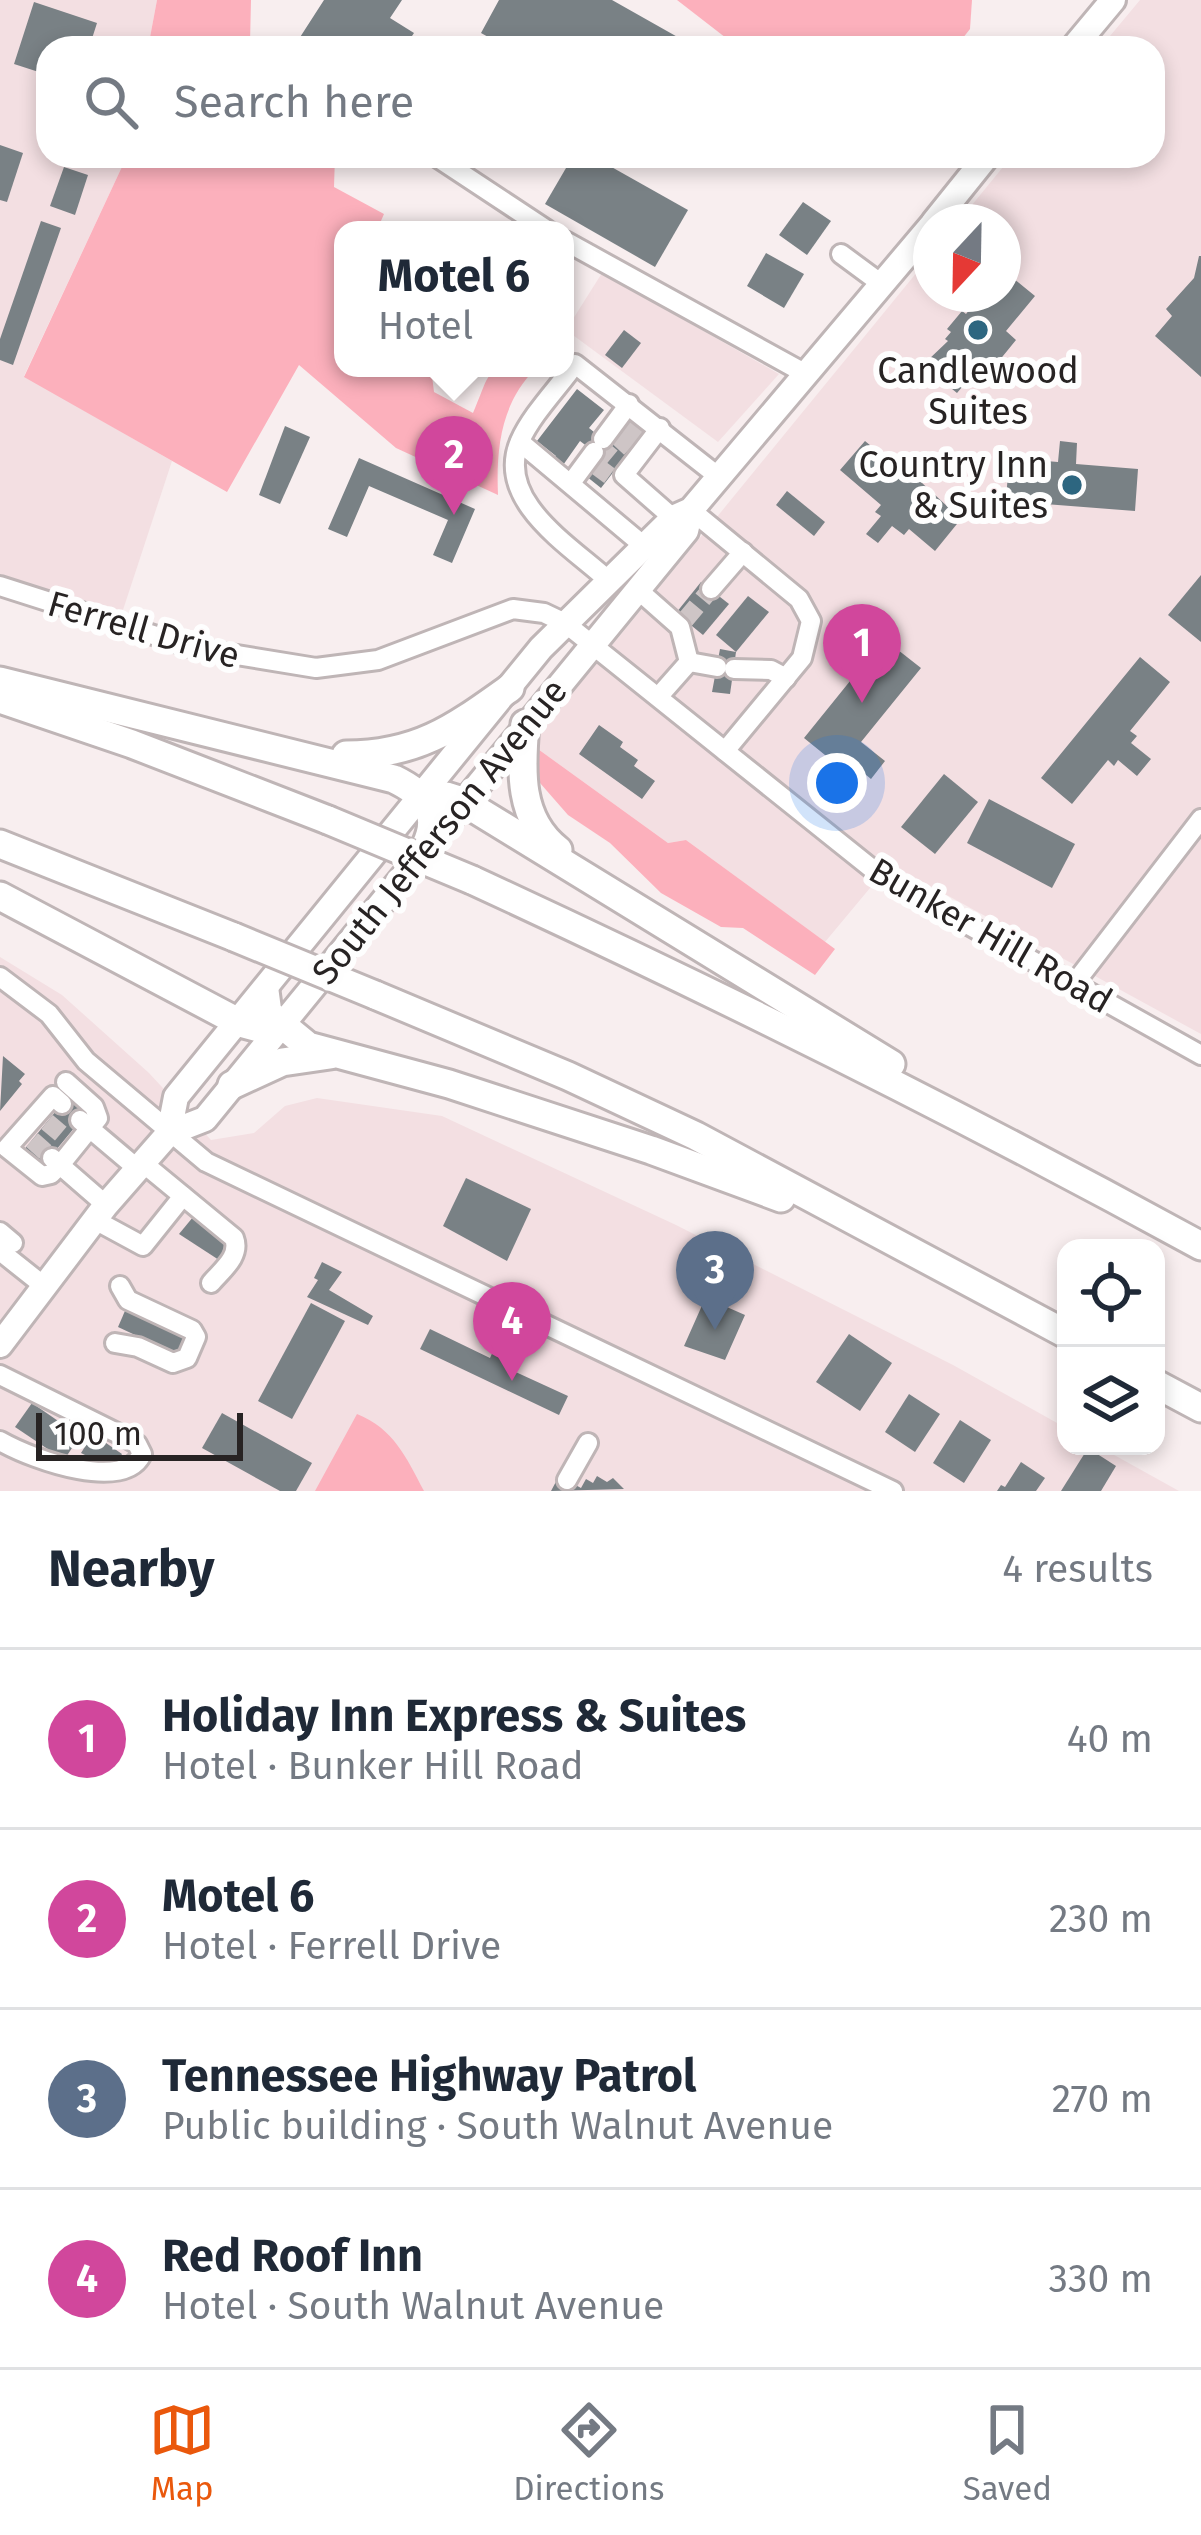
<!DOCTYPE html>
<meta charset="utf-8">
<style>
:root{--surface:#fff;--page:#f6f6f7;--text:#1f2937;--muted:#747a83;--line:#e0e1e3;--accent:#ea580c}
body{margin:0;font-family:"Fira Sans",sans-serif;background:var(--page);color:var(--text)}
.controls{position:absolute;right:36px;bottom:36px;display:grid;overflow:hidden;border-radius:24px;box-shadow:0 6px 18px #0003}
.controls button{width:108px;height:108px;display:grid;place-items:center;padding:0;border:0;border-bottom:3px solid var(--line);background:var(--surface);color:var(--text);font:60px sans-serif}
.compass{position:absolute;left:913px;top:204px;width:108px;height:108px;border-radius:50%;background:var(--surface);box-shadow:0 6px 18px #0003;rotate:202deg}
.scale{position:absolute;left:36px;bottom:30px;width:207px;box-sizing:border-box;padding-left:12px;border:6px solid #272323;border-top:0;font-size:33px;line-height:42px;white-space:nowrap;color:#272323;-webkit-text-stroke:9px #fefefe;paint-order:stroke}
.you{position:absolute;left:837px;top:783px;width:42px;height:42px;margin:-30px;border:9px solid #fff;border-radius:50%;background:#1a73e8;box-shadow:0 0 0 18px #1a73e833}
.badge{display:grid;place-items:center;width:78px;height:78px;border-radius:50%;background:var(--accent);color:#fff;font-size:39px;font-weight:700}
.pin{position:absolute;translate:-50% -99px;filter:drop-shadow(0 3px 6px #0008)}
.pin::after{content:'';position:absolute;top:63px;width:42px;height:36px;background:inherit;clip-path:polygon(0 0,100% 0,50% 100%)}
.popup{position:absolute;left:334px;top:221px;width:240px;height:156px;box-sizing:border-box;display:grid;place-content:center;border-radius:24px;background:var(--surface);filter:drop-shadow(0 3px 9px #0005);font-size:39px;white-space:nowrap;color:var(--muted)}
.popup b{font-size:45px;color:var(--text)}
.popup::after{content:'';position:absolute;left:50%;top:100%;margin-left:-24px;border:24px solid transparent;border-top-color:var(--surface)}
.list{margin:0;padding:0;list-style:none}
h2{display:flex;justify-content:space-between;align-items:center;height:156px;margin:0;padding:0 48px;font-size:51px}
h2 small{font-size:39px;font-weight:400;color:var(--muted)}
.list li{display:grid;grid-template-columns:78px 1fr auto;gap:36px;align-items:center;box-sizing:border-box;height:180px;padding:0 48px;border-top:3px solid var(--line)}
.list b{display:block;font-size:45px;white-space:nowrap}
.list p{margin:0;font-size:39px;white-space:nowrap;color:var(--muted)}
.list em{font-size:39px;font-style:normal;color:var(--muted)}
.icon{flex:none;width:66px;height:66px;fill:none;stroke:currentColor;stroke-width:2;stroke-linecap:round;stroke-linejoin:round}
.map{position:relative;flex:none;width:1201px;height:1491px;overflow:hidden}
.search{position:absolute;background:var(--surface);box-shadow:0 6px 18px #0003;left:36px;right:36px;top:36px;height:132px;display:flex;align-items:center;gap:30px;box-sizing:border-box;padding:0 42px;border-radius:36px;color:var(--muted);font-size:45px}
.sheet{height:876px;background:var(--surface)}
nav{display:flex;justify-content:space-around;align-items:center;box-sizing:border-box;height:168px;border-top:3px solid var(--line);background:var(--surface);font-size:33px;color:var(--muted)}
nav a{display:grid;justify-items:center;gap:6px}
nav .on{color:var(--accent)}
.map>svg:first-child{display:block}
</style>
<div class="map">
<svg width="1201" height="1491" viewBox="0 0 1201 1491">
<rect width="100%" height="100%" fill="#f8eeef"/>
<g fill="#f3dfe2">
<path d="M0,0H157L148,48H48V156H127L24,376L172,461L120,619L0,579Z"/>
<path d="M1140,0H1201V1034L890,864L825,942L686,840L668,843L531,744L542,721L618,638L931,255V294H1003V222H958L1012,156H1153V48H1100Z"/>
<path d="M602,273L779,374L718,442L566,330Z"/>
<path d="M0,957L62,995L149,1073L211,1140L254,1133L285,1106L317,1098L442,1116L676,1225L953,1365L1066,1428V1446H1098L1179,1491H0Z"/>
</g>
<g fill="#fcb0bc">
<path d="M157,0H251L250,43L255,48H148Z"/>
<path d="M677,0H972L970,29L955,48H739Z"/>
<path d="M127,156H335L334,187L384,214L377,230H343V368H431L434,392L473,413C493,367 482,368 536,368C501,403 496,448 498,495L396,448L299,365L227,492L24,377Z"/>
<path d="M531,744L668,843L686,840L835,949L815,975L743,928L721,927L661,893L610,843L568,815L533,775Z"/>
<path d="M357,1414C394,1429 406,1457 424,1491H315Z"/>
</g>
<g fill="#798185">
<path d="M324,0H402L390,18L414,33L404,48H299L295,45Z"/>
<path d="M499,0H612L697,48H565L548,38L543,48H508L481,33Z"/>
<path d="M34,2L97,23L89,48H48V75L14,64Z"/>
<path d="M0,145L23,153L7,202L0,200Z"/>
<path d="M573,156H592L688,210L655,267L545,204Z"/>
<path d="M64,167L88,175L75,215L50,206Z"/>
<path d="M803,202L831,221L807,255L779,235Z"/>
<path d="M41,221L61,228L13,365L0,360V339Z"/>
<path d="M766,253L804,274L784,308L747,286Z"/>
<path d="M1199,256H1201V377L1155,336L1172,316L1166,309L1194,278Z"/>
<path d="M1003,270L1035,296L1006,331L1016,340L994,367L985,360L957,393L926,368L930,364L927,361L948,341L945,339L951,332L947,329L962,311L966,314L982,294H1003Z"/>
<path d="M624,330L641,343L622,368L605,355Z"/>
<path d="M577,389L604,410L589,428L610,445L635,413L650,425L601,488L586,476L601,457L580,441L561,468L552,461L556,456L537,441Z"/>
<path d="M285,426L310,437L280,504L259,495Z"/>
<path d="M865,441L905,474L908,470L961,519L935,551L909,529L904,535L892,526L878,543L866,534L881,516L875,512L881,505L840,470Z"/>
<path d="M1060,441L1077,443L1076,464L1138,469L1135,511L1006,501L1009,458L1058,462Z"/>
<path d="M359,458L475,509L452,563L433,555L448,520L369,486L347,537L328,529Z"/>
<path d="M787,491L825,522L814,536L776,505Z"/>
<path d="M1201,575V642L1168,615Z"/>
<path d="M701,582L729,604L703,635L676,613Z"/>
<path d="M748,596L769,612L736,652L716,635Z"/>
<path d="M884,639L921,668L861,742L885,761L871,779L848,760L841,768L804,738Z"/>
<path d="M720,649L736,652L730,694L712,692Z"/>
<path d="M1140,657L1170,682L1130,731L1137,736L1131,743L1151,759L1137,776L1118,760L1114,766L1108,760L1072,804L1041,778Z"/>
<path d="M599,725L623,742L620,747L638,760L634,766L655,781L642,799L579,754Z"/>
<path d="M944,774L978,802L935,854L901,827Z"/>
<path d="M989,799L1075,844L1052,888L967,843Z"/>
<path d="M3,1056L25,1074L19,1081L22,1084L0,1111Z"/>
<path d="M70,1094L89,1110L42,1167L23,1151Z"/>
<path d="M466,1178L531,1209L507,1261L443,1226Z"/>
<path d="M198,1211L231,1245L219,1260L179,1234Z"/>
<path d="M322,1262L342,1272L329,1290L373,1316L368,1325L307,1297L318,1280L314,1278Z"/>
<path d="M712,1283L727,1289L720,1304L745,1315L725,1360L684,1346Z"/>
<path d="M311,1303L345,1321L292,1419L258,1401Z"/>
<path d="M128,1304L189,1332L178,1355L118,1327Z"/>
<path d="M430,1329L490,1358L495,1347L511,1355L505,1367L568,1396L559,1415L420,1349Z"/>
<path d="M849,1334L892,1363L860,1411L816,1382Z"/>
<path d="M909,1394L940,1414L915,1452L885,1432Z"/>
<path d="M32,1403L80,1436L64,1460L15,1427Z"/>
<path d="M222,1413L312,1463L296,1491H280L202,1448Z"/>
<path d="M960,1420L991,1440L964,1483L933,1463Z"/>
<path d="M93,1434L122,1454L107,1478L78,1467L85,1455L81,1453Z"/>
<path d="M1088,1448L1116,1466L1101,1491H1061Z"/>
<path d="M1021,1462L1045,1478L1036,1491H997L1001,1485L1005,1487Z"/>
<path d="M559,1476L581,1488L586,1479L593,1483L597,1476L607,1482L613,1478L624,1489L551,1491Z"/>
</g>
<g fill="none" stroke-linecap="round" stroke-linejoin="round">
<g stroke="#cec5c6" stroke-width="18" stroke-dasharray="18 9" stroke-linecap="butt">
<path d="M626,425L642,436"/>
<path d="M617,436L631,449"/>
<path d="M598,446L620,464"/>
<path d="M595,465L610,476"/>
<path d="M685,620L711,589"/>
<path d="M47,1122L66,1138"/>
<path d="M32,1140L50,1156"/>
</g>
<g stroke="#bfb5b6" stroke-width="24">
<g id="minor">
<path d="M435,156L547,230"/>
<path d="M565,241L806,374"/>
<path d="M841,254L883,285"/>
<path d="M660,428L624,475L673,518"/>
<path d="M603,439L629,404"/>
<path d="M520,442L644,546"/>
<path d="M571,483L594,452"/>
<path d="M691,510L799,599L811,621L802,658L725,751"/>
<path d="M609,581C571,546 494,501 520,441C532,414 558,388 575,364L719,477"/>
<path d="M0,586L194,648L316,668L378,660L513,609L544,613L565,623L881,876L1201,1055"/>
<path d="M637,589L680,627L689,662L659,696"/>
<path d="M711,589L743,552"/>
<path d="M689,662L717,667"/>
<path d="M734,669L771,670L786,678"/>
<path d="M0,977L49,1014L86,1061L206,1162L893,1491"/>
<path d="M1074,984L1201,819"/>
<path d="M62,1104L53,1096L7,1148L42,1176L51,1174L60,1165L106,1205"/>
<path d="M80,1120L138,1169"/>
<path d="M52,1158L60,1165L98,1118L94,1107L66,1082"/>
<path d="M143,1163L234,1238C241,1256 222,1270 211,1283"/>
<path d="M95,1220L143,1246L183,1196"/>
<path d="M0,1232L13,1243"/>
<path d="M0,1251L44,1286"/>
<path d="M115,1343L138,1347L173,1363L187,1358L196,1337L192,1330L128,1300L120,1286"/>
<path d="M0,1375L125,1437L137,1444L142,1454C125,1491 37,1462 0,1441"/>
<path d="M567,1480L588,1443"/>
</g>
</g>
<g stroke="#bfb5b6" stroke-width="30">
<g id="major">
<path d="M1073,48L1113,0"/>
<path d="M934,222L987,156"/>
<path d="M169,1133L176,1097L541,648L673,518L691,510L931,226"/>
<path d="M0,1345L106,1205L169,1133L205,1119L686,531L691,510"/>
</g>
</g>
<g stroke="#bfb5b6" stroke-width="33">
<g id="highway">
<path d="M0,681L394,779C425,794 442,813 425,847"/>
<path d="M0,699L132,744L328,820"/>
<path d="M525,724C521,770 518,819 558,850"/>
<path d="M346,755C418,755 454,728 510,688"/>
<path d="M423,796H446L462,801L891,1064"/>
<path d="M0,844L234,937"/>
<path d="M472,880C719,994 962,1115 1201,1246"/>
<path d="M0,896L240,1023L263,1029L279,1025"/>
<path d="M265,991L268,1013L308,1046L449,1084L651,1150L781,1198"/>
<path d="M375,995L568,1076L696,1136L1066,1334"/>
<path d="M232,1085L282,1062L330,1055"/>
<path d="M1156,1384L1201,1408"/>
</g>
</g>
<use href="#minor" stroke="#fff" stroke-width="18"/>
<use href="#major" stroke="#fff" stroke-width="24"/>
<use href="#highway" stroke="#fff" stroke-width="27"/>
<g stroke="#bfb5b6" stroke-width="33" stroke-linecap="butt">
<g id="highway-bridge">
<path d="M328,820L472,880"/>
<path d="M234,937L375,995"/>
</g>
</g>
<use href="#highway-bridge" stroke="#fff" stroke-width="27"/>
</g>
<g fill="#2d6680" stroke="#fefefe" stroke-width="4.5">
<circle cx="978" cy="330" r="12"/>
<circle cx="1072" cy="485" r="12"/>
</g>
<g text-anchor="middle" stroke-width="12" stroke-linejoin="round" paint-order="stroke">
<g font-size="36" fill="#272323" stroke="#fefefe">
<text x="978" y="383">Candlewood<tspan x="978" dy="41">Suites</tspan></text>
<text x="1048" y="477" text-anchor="end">Country Inn<tspan x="1048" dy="41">&amp; Suites</tspan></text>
</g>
<g font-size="36" fill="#272323" stroke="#fefefe">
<text transform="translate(144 629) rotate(16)" y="13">Ferrell Drive</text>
<text transform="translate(439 831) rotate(-51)" y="13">South Jefferson Avenue</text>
<text transform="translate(991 935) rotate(30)" y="13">Bunker Hill Road</text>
</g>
</g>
</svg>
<div class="controls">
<button><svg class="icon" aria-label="locate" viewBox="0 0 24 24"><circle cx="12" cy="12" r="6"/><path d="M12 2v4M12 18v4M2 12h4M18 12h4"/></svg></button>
<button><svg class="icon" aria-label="layers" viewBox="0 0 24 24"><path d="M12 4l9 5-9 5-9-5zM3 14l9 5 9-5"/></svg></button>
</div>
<svg class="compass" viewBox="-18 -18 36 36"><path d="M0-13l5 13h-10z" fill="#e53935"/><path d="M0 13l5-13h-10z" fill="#747a83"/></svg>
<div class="scale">100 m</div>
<div class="you"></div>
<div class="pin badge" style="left:862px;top:703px;background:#d1479c">1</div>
<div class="pin badge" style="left:454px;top:515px;background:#d1479c">2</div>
<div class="popup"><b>Motel 6</b>Hotel</div>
<div class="pin badge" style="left:715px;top:1330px;background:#5c6f8a">3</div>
<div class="pin badge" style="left:512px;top:1381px;background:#d1479c">4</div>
<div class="search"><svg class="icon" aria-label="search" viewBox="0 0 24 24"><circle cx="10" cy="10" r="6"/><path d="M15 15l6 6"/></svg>Search here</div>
</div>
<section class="sheet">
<h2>Nearby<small>4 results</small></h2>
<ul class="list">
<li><span class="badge" style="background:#d1479c">1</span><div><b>Holiday Inn Express &amp; Suites</b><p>Hotel · Bunker Hill Road</p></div><em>40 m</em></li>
<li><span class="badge" style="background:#d1479c">2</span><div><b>Motel 6</b><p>Hotel · Ferrell Drive</p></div><em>230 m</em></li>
<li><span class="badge" style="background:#5c6f8a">3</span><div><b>Tennessee Highway Patrol</b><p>Public building · South Walnut Avenue</p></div><em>270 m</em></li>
<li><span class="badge" style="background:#d1479c">4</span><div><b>Red Roof Inn</b><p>Hotel · South Walnut Avenue</p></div><em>330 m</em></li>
</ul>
</section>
<nav>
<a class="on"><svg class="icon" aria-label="map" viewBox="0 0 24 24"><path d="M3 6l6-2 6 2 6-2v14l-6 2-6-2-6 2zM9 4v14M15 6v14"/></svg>Map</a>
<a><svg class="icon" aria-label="directions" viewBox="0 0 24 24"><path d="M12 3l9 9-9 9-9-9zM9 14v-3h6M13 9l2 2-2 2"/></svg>Directions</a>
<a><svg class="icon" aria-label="saved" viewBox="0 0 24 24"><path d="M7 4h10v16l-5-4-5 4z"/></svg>Saved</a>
</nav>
